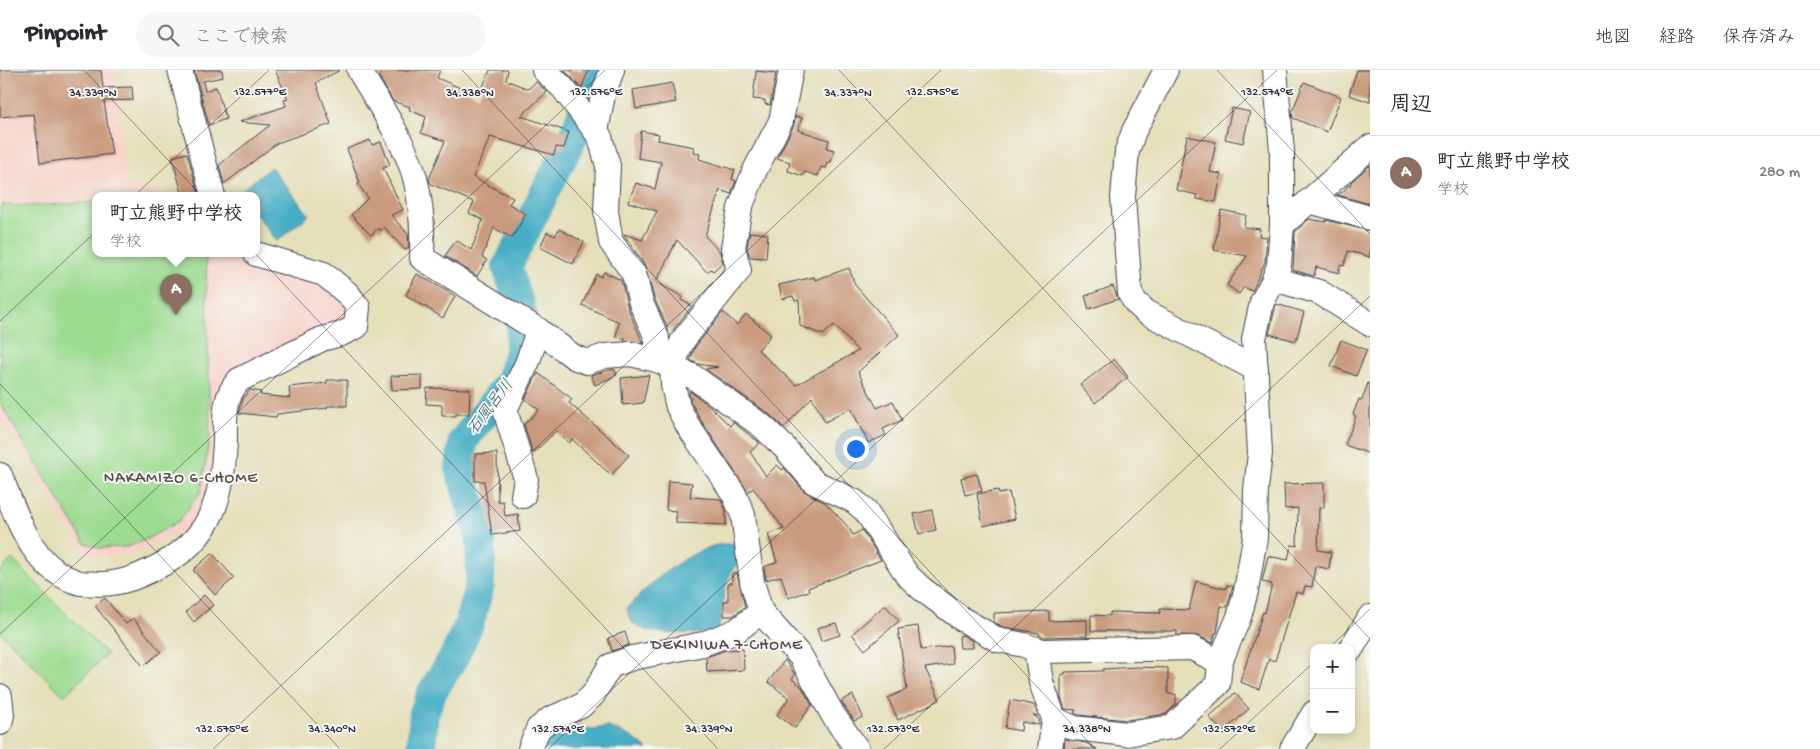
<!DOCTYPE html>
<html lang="ja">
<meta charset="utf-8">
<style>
:root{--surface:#fff;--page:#f7f7f7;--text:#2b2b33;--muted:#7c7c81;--line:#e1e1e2;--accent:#c8321e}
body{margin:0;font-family:"Gochi Hand","Klee One",sans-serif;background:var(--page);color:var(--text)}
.controls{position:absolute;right:15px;bottom:15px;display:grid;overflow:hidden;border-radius:10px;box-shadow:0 2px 8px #0003}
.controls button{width:45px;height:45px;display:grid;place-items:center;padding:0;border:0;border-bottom:1px solid var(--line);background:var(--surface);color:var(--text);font:25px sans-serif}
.you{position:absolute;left:855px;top:378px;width:18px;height:18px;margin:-12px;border:4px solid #fff;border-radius:50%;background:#1a73e8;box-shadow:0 0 0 8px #1a73e833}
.badge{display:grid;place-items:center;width:32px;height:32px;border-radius:50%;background:var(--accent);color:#fff;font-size:16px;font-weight:700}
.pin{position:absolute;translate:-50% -41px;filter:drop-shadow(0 1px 2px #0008)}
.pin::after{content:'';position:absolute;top:26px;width:18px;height:15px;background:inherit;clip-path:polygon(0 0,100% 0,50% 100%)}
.popup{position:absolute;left:92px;top:122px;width:168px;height:65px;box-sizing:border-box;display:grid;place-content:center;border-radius:10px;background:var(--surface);filter:drop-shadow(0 1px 4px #0005);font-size:16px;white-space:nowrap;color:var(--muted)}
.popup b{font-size:19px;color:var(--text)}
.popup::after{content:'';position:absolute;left:50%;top:100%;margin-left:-10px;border:10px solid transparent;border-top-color:var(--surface)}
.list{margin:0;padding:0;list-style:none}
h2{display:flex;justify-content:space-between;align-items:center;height:65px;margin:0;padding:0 20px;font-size:21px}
h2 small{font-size:16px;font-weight:400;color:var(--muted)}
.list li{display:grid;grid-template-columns:32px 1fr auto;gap:15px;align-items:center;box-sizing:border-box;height:75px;padding:0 20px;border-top:1px solid var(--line)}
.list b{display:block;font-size:19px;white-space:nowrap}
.list p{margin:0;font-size:16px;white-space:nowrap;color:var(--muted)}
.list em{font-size:16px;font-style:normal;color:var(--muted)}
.icon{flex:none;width:28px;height:28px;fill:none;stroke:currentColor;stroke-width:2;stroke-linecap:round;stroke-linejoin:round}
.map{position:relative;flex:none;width:1370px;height:679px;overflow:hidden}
header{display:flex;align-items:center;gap:30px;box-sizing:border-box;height:70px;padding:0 25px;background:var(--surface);border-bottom:1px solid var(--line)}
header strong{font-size:24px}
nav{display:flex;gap:28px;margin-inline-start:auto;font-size:18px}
.search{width:350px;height:45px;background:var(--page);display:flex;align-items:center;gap:12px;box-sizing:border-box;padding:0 18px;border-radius:28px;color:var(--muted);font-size:19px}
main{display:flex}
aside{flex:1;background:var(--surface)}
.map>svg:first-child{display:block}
</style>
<header>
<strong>Pinpoint</strong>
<div class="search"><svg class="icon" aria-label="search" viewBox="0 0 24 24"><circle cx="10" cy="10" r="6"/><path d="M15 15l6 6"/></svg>ここで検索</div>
<nav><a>地図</a><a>経路</a><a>保存済み</a></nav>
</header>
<main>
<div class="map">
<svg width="1370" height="679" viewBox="0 0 1370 679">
<rect width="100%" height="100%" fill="#f6f6f2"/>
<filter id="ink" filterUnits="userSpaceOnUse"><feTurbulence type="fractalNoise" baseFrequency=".02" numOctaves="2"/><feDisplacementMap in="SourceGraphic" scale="10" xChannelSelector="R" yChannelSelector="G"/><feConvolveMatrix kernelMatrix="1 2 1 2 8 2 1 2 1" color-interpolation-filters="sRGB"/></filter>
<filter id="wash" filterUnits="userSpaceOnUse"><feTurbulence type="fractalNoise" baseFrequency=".0096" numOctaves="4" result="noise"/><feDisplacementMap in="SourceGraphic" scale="20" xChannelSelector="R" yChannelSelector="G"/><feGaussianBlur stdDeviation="1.12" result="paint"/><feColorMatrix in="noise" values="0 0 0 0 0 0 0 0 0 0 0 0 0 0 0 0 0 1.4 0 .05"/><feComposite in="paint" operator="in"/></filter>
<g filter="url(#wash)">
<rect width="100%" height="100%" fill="#e5dfba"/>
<path fill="#f7d1c7" d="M0,0H116L126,114L155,122L159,126H96V184H236L323,211L348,230L350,248L228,308L217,411L202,443L184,460L141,482L97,487L83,480L0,348Z"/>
<g fill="#9cdb90" stroke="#5f7e66">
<path d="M96,132V184H201L206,188L210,365L201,421L179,451L145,470L127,477L100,478L85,473L0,333V135L27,136Z"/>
<path d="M12,489L107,584L64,626L0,562V501Z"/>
</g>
<g fill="#44adc4" stroke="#336880">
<path d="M271,97L309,145L277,171L256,144V126H242L239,123Z"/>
<path d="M738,473L740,490C723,508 723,534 719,557L711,563C692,563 647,567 633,553C629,549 628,543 627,538C649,514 676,491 707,478C716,474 728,474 738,473Z"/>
<path d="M570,656L592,659L608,657L632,667L647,679H536L540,670Z"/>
</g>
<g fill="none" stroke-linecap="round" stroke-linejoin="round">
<path stroke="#44adc4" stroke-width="30" d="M421,679L424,643L432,622L454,587L469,554L480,514L481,469L460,400L463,371L510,311L519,283L522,243L507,197L576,61L597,0"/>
</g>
<g id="blocks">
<g fill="#c99a7d">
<path d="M0,0H101L103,18L132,17L133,30L104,31L112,84L40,93L34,44L0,47Z"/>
<path d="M194,0H222L223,7L203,11L205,21L216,17L226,49L209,55Z"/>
<path d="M275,0H340L316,13L331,54L277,73L224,114L219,95L270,55L239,52L286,36L284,30L288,29Z"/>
<path d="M382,0H440L437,8L479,26L490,0H508L506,10L528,19L536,12L547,22L521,46L569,62L564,78L556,77L554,85L490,67L473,107L513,128L509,134L526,144L512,168L494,158L482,187L487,190L477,206L445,186L456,170L471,180L483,150L469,143L474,132L431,114L429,109L445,71L421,63L426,47L409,40L410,37L393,31L379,7Z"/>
<path d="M564,0H589L581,19L572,8Z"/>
<path d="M1357,0H1370V32L1349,25Z"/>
<path d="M756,1L776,3L770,35L765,34V30L753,29Z"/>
<path d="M1304,12L1341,27L1327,62L1293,48L1292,42Z"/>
<path d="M672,13L676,32L636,39L633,20Z"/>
<path d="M1232,38L1250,42L1243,73L1225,69Z"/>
<path d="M796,46L802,48L798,60L829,70L827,78L834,80L831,92H827L826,98L821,97L818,106L805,102L803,106L788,101L790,92L777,88L793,57Z"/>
<path d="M641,61L659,64L658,70L694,77L693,83L700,84L699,89L735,100L732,109L736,111L731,124L720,120L705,166L720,182L723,192L713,201L711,199L707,202L677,170L656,212L683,227L681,230L692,236L673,260L667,256L654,228L645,196L624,164L642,170L657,141L628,132L636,113L655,119L661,92L638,88Z"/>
<path d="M1187,66L1216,72L1210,102L1221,104L1216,132L1197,129V125L1176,120Z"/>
<path d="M370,70L372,75L381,72L390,95L383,98L403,140L391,145L408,164L409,177L405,180L384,157L380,161L378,158L371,165L351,145L368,128L358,114L360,113L347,79Z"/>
<path d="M187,83L199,126H178L182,123L172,87Z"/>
<path d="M1370,95V134L1337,125L1344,121L1348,115L1350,116L1351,112Z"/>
<path d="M1221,140L1246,145L1244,157L1260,159L1259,166L1267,167L1265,192L1252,221L1244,217L1239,224L1227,215L1247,186L1214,180Z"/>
<path d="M1309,149L1326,152V150L1370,161V187L1348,181L1344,196L1340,195L1339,203L1316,197L1314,206L1293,200L1295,162Z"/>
<path d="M559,159L584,172L573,194L540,177L547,162L555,166Z"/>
<path d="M750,162L768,164L766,188L750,187L747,177Z"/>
<path d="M849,198L855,215L899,265L858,302L877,338L893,331L902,350L883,359L886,365L868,373L851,338L825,352L812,327L784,358L770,345L706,299L718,297L698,294L690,290L695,277L723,242L737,255L746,244L771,265L758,280L796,315L858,281L834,255L823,265L800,256L799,230L795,231L793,226L782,229L779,215L814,207L815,210Z"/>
<path d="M604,202L621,210L628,239L643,273L624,271L625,268L616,267L619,252L582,235L596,204L601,207Z"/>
<path d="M417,204L455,226L443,248L406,225Z"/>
<path d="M1113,216L1118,229L1089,239L1085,226Z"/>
<path d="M1276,234L1304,242L1296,271L1269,264Z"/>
<path d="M1341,270L1367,280L1356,306L1331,296Z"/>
<path d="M1114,289L1128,307L1095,333L1080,315Z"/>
<path d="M614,299L617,305L595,315L591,305Z"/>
<path d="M538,303L572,329L569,333L629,385L611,405L572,369L569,373L556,361L533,383L532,381L524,354L539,340L525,329Z"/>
<path d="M422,305V319L392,320L391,306Z"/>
<path d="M649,305L643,333L623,335L621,308Z"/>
<path d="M327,310H347V336H327V338L277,344L276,347L239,343L243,329L250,320L261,322L260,325L290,328L289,317L327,313Z"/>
<path d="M1368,313H1370V384L1345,375L1356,346L1353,344L1359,329L1362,330Z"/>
<path d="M427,318L470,319L469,344H456V346H442V335L426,334Z"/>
<path d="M690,321L711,337L730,356L733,352L760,373L750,382L766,406L777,395L782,400L784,398L804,421L827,434L849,458L853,465L862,460L881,490L808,518L809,521L788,528L781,506L766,510L764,497L777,492L768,464L784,459L753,418L748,422L700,349L691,332L689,323Z"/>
<path d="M497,383L498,432L503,431L505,446L518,444L520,461L492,465L484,411H475V384Z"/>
<path d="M977,404L982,421L965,425L961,408Z"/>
<path d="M668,411L692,413L690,427L721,429L726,441V455L676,453V441L666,440Z"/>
<path d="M1324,413V438H1319L1318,480L1331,482L1329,499L1315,496L1312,517L1305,516L1303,524L1296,522L1275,591L1269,589L1259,619L1240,612L1263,542L1265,543L1272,514L1262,512L1268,486L1288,490L1291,475L1297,476L1298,438L1285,439L1284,414Z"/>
<path d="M998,420L999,424L1009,422L1015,449L983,456L977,424Z"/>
<path d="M932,440L936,460L919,464L914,444Z"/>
<path d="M212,483L234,508L215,525L193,500Z"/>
<path d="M732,503H737L745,537L733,546H724V531H728V513H732Z"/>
<path d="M1196,511L1226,519L1227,515L1233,516L1227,537L1221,536L1217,563H1215L1213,573L1198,566L1177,565V561H1091V545L1110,546V542L1160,543V539L1189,540Z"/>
<path d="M204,525L213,535L194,552L186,542Z"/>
<path d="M105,528L126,554L133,548L161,582L143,596L95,536Z"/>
<path d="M885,535L899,551L865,580L852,564Z"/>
<path d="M1049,541V551L1087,550V566L1044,567L1039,565V563L1003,557L994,552V543Z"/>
<path d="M836,553L840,565L821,571L817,558Z"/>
<path d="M918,556L921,580L951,576L953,594L925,598L940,630L898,650L888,628L907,619L898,559Z"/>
<path d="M625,562L629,575L612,581L608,568Z"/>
<path d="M963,565L972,571L973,578H960L959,566Z"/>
<path d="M743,579L744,600L707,602L706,587L726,580Z"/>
<path d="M785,590L795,605L792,609L802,617L812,635L795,658L777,645L789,628L768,612Z"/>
<path d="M1136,597L1168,598V624H1176V634L1166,644L1127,650L1078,645L1074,643L1076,640L1065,639L1061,628V604H1065V602L1103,601V599Z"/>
<path d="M1235,623L1249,639L1223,662L1209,647Z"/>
<path d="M853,625L863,647L854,651L841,631Z"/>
<path d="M1010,630L1034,635L1038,646L1033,645L1039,649V655L1022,652L1021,661L1005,658Z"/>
<path d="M1065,669L1086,673L1097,679H1064Z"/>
</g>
</g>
</g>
<g filter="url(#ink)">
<use href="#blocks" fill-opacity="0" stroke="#3f3e4e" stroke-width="1"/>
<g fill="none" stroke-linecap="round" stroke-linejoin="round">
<g stroke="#3f3e4e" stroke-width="26">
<g id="minor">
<path d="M180,0L213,126"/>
<path d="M359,0C377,31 406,74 415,108C422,135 423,161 422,188L538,260L574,287L587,292L605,286L630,284L657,290L692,306L762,356L784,377L814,412L854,431L866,441L907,505L922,519L962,549L998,570L1024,575L1042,581L1192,578L1220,592"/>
<path d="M544,0L563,18L600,67L608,96L606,141L611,172L634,204L641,233L657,268V290"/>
<path d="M791,0L781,51L755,100L740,138L733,178L739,200L683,270L672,296L673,315L678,337L688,356L734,424L743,445L752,512L761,542L801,587L833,645L857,679"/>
<path d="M1166,0L1134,61L1127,81L1123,127L1130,224L1136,233L1146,242L1256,299"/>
<path d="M1275,0L1282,81V155"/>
<path d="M596,61L603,25L612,0"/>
<path d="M1309,131L1370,148"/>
<path d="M1274,209L1319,222L1370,254"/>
<path d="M0,405C16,445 33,502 81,513C87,514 94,513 100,514C123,514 142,505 161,495C213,468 223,425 225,370C225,346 223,328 239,310L322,269L341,264L356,257L358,237L348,224L324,204L256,184"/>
<path d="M523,426L526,409L505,340L528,291L538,260"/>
<path d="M1036,579L1041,612L1054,649L1050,679"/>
<path d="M1351,579L1370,547"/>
<path d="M0,626L2,645L0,653"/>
<path d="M1054,649L1074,658L1127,664L1172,657L1218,614L1220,592L1239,547L1246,521L1255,468L1256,419L1260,383L1254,269L1262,232L1274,209L1279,195L1282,155L1370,77"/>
<path d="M530,679L538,659L550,649L581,636L593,625L610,596L632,588L703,574L736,561L761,542"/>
<path d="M1292,679L1314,643"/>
</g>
</g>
<use href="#minor" stroke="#fff" stroke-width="24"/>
</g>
</g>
<path fill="none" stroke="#22223b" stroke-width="1" stroke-opacity="0.45" d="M84,0L718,679M462,0L1095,679M839,0L1370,569M1217,0L1370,164M0,251L269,0M0,314L340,679M0,564L605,0M1329,578L1370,539M213,679L941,0M548,679L1277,0M884,679L1370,226M1220,679L1314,592"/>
<g text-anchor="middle" stroke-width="4" stroke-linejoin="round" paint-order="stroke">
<g font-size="16" font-style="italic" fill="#305a72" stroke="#f6f6f2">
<text transform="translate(489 336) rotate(-53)" y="6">石風呂川</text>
</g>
<g font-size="16" letter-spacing="1" fill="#5c4c52" stroke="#f6f6f2">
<text x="181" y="412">NAKAMIZO 6-CHOME</text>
<text x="727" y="579">DEKINIWA 7-CHOME</text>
</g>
</g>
<g font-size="12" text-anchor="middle" fill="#22223b" stroke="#f6f6f2" stroke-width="4" stroke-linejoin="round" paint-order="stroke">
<text x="260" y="25">132.577°E</text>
<text x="596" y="25">132.576°E</text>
<text x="932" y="25">132.575°E</text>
<text x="1267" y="25">132.574°E</text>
<text x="93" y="26">34.339°N</text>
<text x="470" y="26">34.338°N</text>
<text x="848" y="26">34.337°N</text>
<text x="332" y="662">34.340°N</text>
<text x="709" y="662">34.339°N</text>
<text x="1087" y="662">34.338°N</text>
<text x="222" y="662">132.575°E</text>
<text x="558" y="662">132.574°E</text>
<text x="893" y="662">132.573°E</text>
<text x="1229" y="662">132.572°E</text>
</g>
</svg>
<div class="controls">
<button>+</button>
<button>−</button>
</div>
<div class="you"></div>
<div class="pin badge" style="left:176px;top:245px;background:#8d6e63">A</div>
<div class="popup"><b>町立熊野中学校</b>学校</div>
</div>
<aside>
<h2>周辺<small></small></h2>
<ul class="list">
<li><span class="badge" style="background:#8d6e63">A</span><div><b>町立熊野中学校</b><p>学校</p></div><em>280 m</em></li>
</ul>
</aside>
</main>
